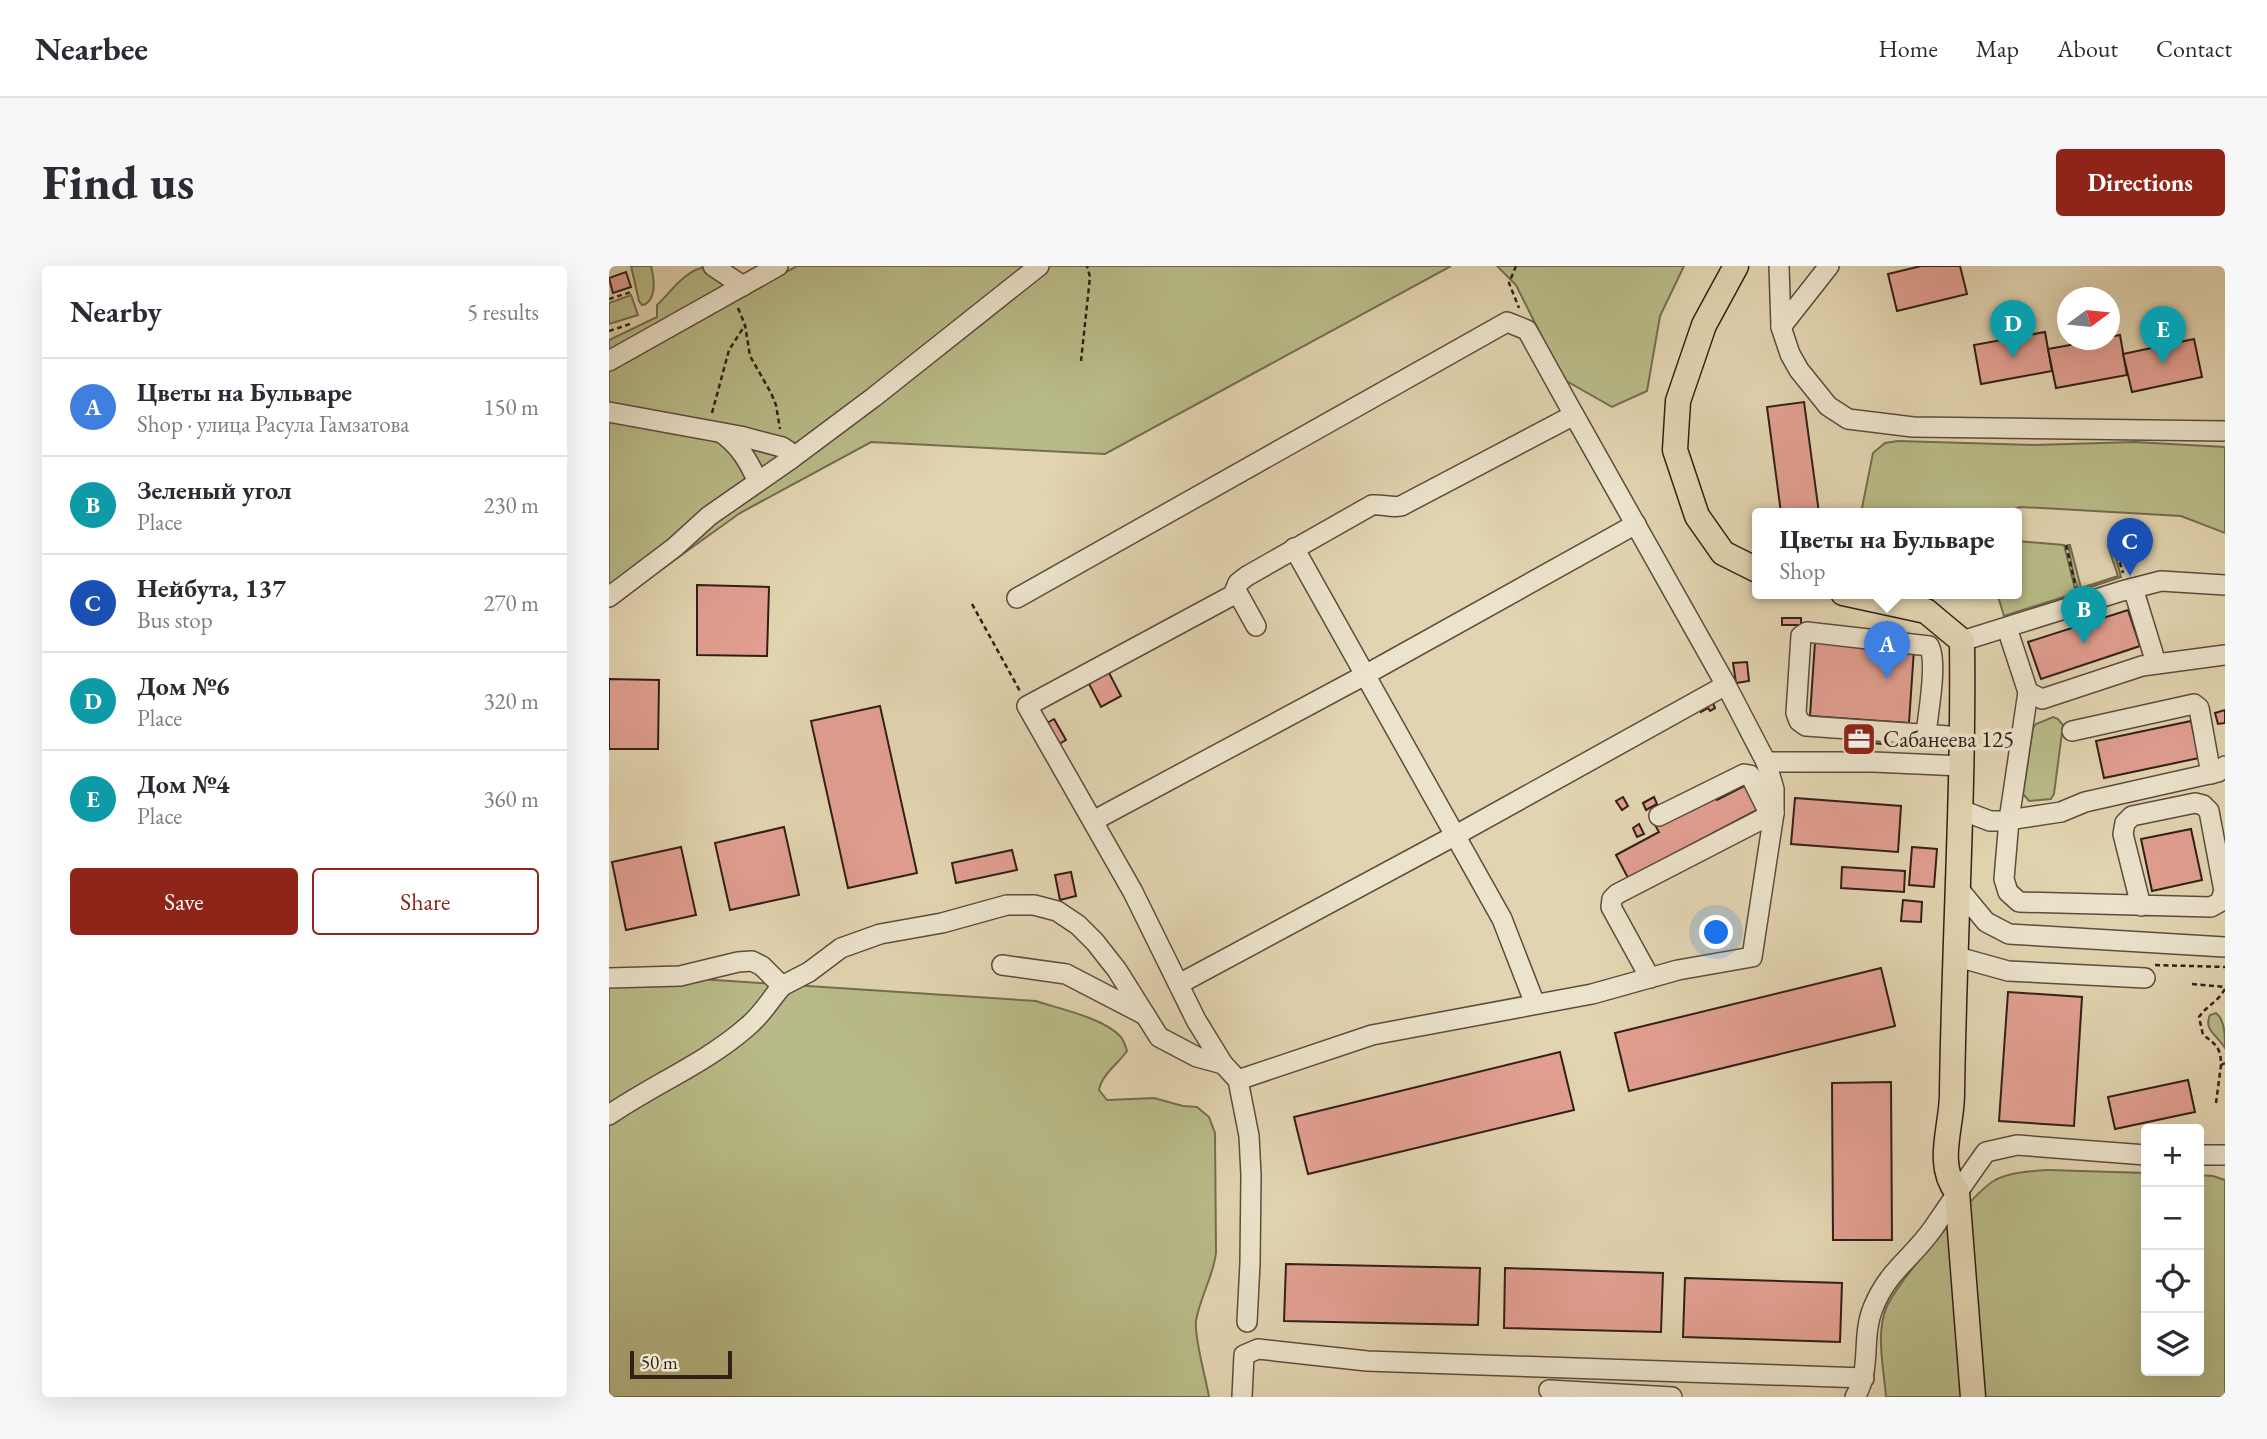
<!DOCTYPE html>
<meta charset="utf-8">
<style>
:root{--surface:#fff;--page:#f7f7f7;--text:#2b2b33;--muted:#7c7c81;--line:#e1e1e2;--accent:#8f2418}
body{margin:0;font-family:"EB Garamond",serif;background:var(--page);color:var(--text)}
.controls{position:absolute;right:21px;bottom:21px;display:grid;overflow:hidden;border-radius:7px;box-shadow:0 7px 28px #0002}
.controls button{width:63px;height:63px;display:grid;place-items:center;padding:0;border:0;border-bottom:2px solid var(--line);background:var(--surface);color:var(--text);font:35px sans-serif}
.compass{position:absolute;left:1448px;top:21px;width:63px;height:63px;border-radius:50%;background:var(--surface);box-shadow:0 7px 28px #0002;rotate:75deg}
.scale{position:absolute;left:21px;bottom:18px;width:102px;box-sizing:border-box;padding-left:7px;border:4px solid #311f18;border-top:0;font-size:19px;line-height:24px;white-space:nowrap;color:#311f18;-webkit-text-stroke:5px #ece3cc;paint-order:stroke}
.you{position:absolute;left:1108px;top:667px;width:24px;height:24px;margin:-18px;border:5px solid #fff;border-radius:50%;background:#1a73e8;box-shadow:0 0 0 10px #1a73e833}
.badge{display:grid;place-items:center;width:46px;height:46px;border-radius:50%;background:var(--accent);color:#fff;font-size:23px;font-weight:700}
.pin{position:absolute;translate:-50% -58px;filter:drop-shadow(0 2px 4px #0008)}
.pin::after{content:'';position:absolute;top:37px;width:24px;height:21px;background:inherit;clip-path:polygon(0 0,100% 0,50% 100%)}
.popup{position:absolute;left:1143px;top:242px;width:270px;height:91px;box-sizing:border-box;display:grid;place-content:center;border-radius:7px;background:var(--surface);filter:drop-shadow(0 2px 5px #0005);font-size:23px;white-space:nowrap;color:var(--muted)}
.popup b{font-size:26px;color:var(--text)}
.popup::after{content:'';position:absolute;left:50%;top:100%;margin-left:-14px;border:14px solid transparent;border-top-color:var(--surface)}
.list{margin:0;padding:0;list-style:none}
h2{display:flex;justify-content:space-between;align-items:center;height:91px;margin:0;padding:0 28px;font-size:30px}
h2 small{font-size:23px;font-weight:400;color:var(--muted)}
.list li{display:grid;grid-template-columns:46px 1fr auto;gap:21px;align-items:center;box-sizing:border-box;height:98px;padding:0 28px;border-top:2px solid var(--line)}
.list b{display:block;font-size:26px;white-space:nowrap}
.list p{margin:0;font-size:23px;white-space:nowrap;color:var(--muted)}
.list em{font-size:23px;font-style:normal;color:var(--muted)}
.actions{display:flex;gap:14px;padding:21px 28px}
.actions a{flex:1;padding:16px 0;border:2px solid var(--accent);border-radius:7px;text-align:center;font-size:24px;color:var(--accent)}
.actions .main{background:var(--accent);color:#fff}
.icon{flex:none;width:38px;height:38px;fill:none;stroke:currentColor;stroke-width:2;stroke-linecap:round;stroke-linejoin:round}
.map{position:relative;flex:none;width:1616px;height:1131px;overflow:hidden;border-radius:7px}
header{display:flex;align-items:center;gap:42px;box-sizing:border-box;height:98px;padding:0 35px;background:var(--surface);border-bottom:2px solid var(--line)}
header strong{font-size:33px}
nav{display:flex;gap:38px;margin-inline-start:auto;font-size:24px}
.intro{display:flex;align-items:center;justify-content:space-between;box-sizing:border-box;height:168px;padding:0 42px}
h1{margin:0;font-size:49px}
.button{padding:18px 32px;border-radius:7px;background:var(--accent);color:#fff;font-size:24px;font-weight:700}
main{display:flex;gap:42px;padding:0 42px}
aside{flex:1;background:var(--surface);border-radius:7px;box-shadow:0 7px 28px #0002}
.map>svg:first-child{display:block}
</style>
<header>
<strong>Nearbee</strong>
<nav><a>Home</a><a>Map</a><a>About</a><a>Contact</a></nav>
</header>
<div class="intro"><h1>Find us</h1><a class="button">Directions</a></div>
<main>
<aside>
<h2>Nearby<small>5 results</small></h2>
<ul class="list">
<li><span class="badge" style="background:#3f7fe0">A</span><div><b>Цветы на Бульваре</b><p>Shop · улица Расула Гамзатова</p></div><em>150 m</em></li>
<li><span class="badge" style="background:#0f9aa8">B</span><div><b>Зеленый угол</b><p>Place</p></div><em>230 m</em></li>
<li><span class="badge" style="background:#1a4fb4">C</span><div><b>Нейбута, 137</b><p>Bus stop</p></div><em>270 m</em></li>
<li><span class="badge" style="background:#0f9aa8">D</span><div><b>Дом №6</b><p>Place</p></div><em>320 m</em></li>
<li><span class="badge" style="background:#0f9aa8">E</span><div><b>Дом №4</b><p>Place</p></div><em>360 m</em></li>
</ul>
<div class="actions"><a class="main">Save</a><a>Share</a></div>
</aside>
<div class="map">
<svg width="1616" height="1131" viewBox="0 0 1616 1131">
<rect width="100%" height="100%" fill="#e2d4b0"/>
<filter id="stains"><feTurbulence type="fractalNoise" baseFrequency=".00286" numOctaves="4"/><feColorMatrix values="0 0 0 0 .2 0 0 0 0 .09 0 0 0 0 .02 0 0 0 .5 -.17"/></filter>
<radialGradient id="worn" r=".72"><stop offset=".6" stop-color="#630" stop-opacity="0"/><stop offset="1" stop-color="#630" stop-opacity=".3"/></radialGradient>
<g fill="#b8bb88" stroke="#746d50" stroke-width="2">
<path d="M22,0H42C45,12 48,30 37,38L33,39L30,35Z"/>
<path d="M188,0H842L496,188L262,176L131,247L0,341V104Z"/>
<path d="M888,0H1075L1051,50L1038,125L1003,141L954,113L907,19Z"/>
<path d="M96,1L116,19L0,86V74L48,51V39C63,25 75,5 96,1Z"/>
<path d="M22,29L29,49L0,58V37Z"/>
<path d="M1289,175L1425,179L1526,176L1616,181V267L1572,250L1433,242L1411,241L1394,247H1252L1264,187L1276,177Z"/>
<path d="M1408,275L1455,279L1467,327L1395,350L1388,327H1408Z"/>
<path d="M1459,279H1461L1472,322L1509,310L1499,280H1504L1512,311L1470,325L1465,311Z"/>
<path d="M1444,451L1449,453L1454,459L1445,528L1442,533L1420,535L1414,528L1424,462L1427,458Z"/>
<path d="M0,707L427,735C451,743 494,752 511,770C515,774 516,779 518,785C509,798 493,808 490,824L498,834L545,832L574,840L588,841L600,851L606,867L607,987C604,1011 591,1031 587,1055C585,1072 597,1112 600,1131H0Z"/>
<path d="M1607,747C1616,754 1616,770 1616,782C1609,770 1594,764 1601,749Z"/>
<path d="M1439,904L1537,907V1105H1590V909L1604,910L1616,914V1131H1277C1275,1103 1266,1067 1278,1040C1289,1016 1364,927 1386,914C1402,906 1422,905 1439,904Z"/>
</g>
<g fill="#e29f91" stroke="#311f18" stroke-width="2">
<path d="M1312,0H1351L1358,28L1288,45L1279,8Z"/>
<path d="M17,6L22,21L4,27L0,12Z"/>
<path d="M1436,66L1443,105L1372,118L1365,79Z"/>
<path d="M1511,69L1518,109L1447,122L1439,83L1488,74H1500V71Z"/>
<path d="M1585,73L1593,111L1523,126L1514,88Z"/>
<path d="M1195,136L1210,247H1172L1158,141Z"/>
<path d="M88,319L160,321L158,390L88,389Z"/>
<path d="M1519,344L1531,380L1432,413L1419,376Z"/>
<rect x="1173" y="352" width="19" height="7"/>
<path d="M1206,376L1305,383L1300,457L1201,450Z"/>
<path d="M1138,396L1140,415L1127,417L1124,397Z"/>
<path d="M498,403L512,430L492,441L478,414Z"/>
<path d="M0,413L50,414L49,483H0Z"/>
<path d="M1103,435L1106,442L1101,445L1099,442L1092,446L1090,442Z"/>
<path d="M271,440L308,607L239,622L202,455Z"/>
<path d="M1616,444V457L1609,458L1606,447Z"/>
<path d="M445,453L457,474L445,481L433,460Z"/>
<path d="M1582,455L1590,492L1495,512L1487,475Z"/>
<path d="M1245,467L1274,469V478L1245,476Z"/>
<path d="M1137,519L1150,543L1019,612L1007,589L1050,566L1046,559L1104,528L1108,534Z"/>
<path d="M1014,531L1019,540L1013,544L1007,535Z"/>
<path d="M1045,531L1048,538L1037,544L1034,537Z"/>
<path d="M1186,532L1292,540L1289,586L1182,578Z"/>
<path d="M1030,558L1035,568L1028,571L1024,562Z"/>
<path d="M175,561L190,629L121,644L106,577Z"/>
<path d="M1582,563L1593,614L1543,625L1532,573Z"/>
<path d="M72,581L87,649L17,664L3,596Z"/>
<path d="M1303,581L1328,583L1325,621L1300,619Z"/>
<path d="M403,584L408,604L347,617L343,597Z"/>
<path d="M1233,601L1296,605L1295,626L1232,622Z"/>
<path d="M462,606L467,630L451,634L446,609Z"/>
<path d="M1294,634L1313,636L1312,656L1292,655Z"/>
<path d="M1272,702L1286,760L1020,825L1006,767Z"/>
<path d="M1399,726L1473,731L1465,860L1390,855Z"/>
<path d="M951,786L965,844L699,908L685,851Z"/>
<path d="M1579,814L1586,846L1506,863L1499,831Z"/>
<path d="M1282,816L1283,974H1224L1223,817Z"/>
<path d="M677,998L871,1002L869,1059L675,1055Z"/>
<path d="M896,1002L1054,1007L1052,1066L895,1062Z"/>
<path d="M1076,1012L1233,1017L1231,1076L1074,1071Z"/>
</g>
<g fill="none" stroke-linecap="round" stroke-linejoin="round">
<g stroke="#5d4c3e" stroke-width="22">
<g id="minor">
<path d="M104,0L134,20"/>
<path d="M1170,0L1172,61L1181,88L1190,104L1219,140L1239,153L1304,161L1616,165"/>
<path d="M1172,61L1220,0"/>
<path d="M0,95L169,0"/>
<path d="M0,146L131,170L173,181L179,185L182,193L100,250L66,281L0,331"/>
<path d="M113,167C131,180 140,196 149,216"/>
<path d="M182,193L265,131L430,0"/>
<path d="M685,282L893,653L926,738"/>
<path d="M1524,322L1547,397"/>
<path d="M627,324L647,360"/>
<path d="M408,332L898,56L918,64L965,149"/>
<path d="M1398,362L1419,426L1433,433L1533,400L1616,389"/>
<path d="M1353,375L1513,325L1552,315L1616,319"/>
<path d="M1419,426L1400,554L1395,613L1399,626L1410,636L1602,641L1611,636L1615,625L1600,545L1594,539L1586,537L1523,550L1516,557L1514,568L1532,640"/>
<path d="M1463,465L1585,438L1590,442L1602,508"/>
<path d="M1317,468C1319,447 1329,396 1320,380L1198,366L1192,370L1187,447L1190,455L1197,460L1354,471"/>
<path d="M1352,544L1381,555H1393L1452,546L1476,536L1609,506L1616,500"/>
<path d="M1050,550L1135,508L1141,509L1161,549"/>
<path d="M484,555L756,409L1027,258"/>
<path d="M1348,621L1377,656L1400,668L1616,681"/>
<path d="M1345,690L1399,705L1536,712"/>
<path d="M393,699L457,708L536,749"/>
<path d="M0,712L71,710L129,696L143,695L153,700L173,720L200,706L232,682L271,668L333,657L398,639H425L448,645L469,659L486,676L508,704L550,771L588,791L614,798"/>
<path d="M1041,712L1002,641L1003,633L1008,628L1165,547"/>
<path d="M570,718L847,569L1117,419"/>
<path d="M629,814L763,769L983,728L1069,704L1143,691L1165,547V523L1157,496"/>
<path d="M0,849C45,818 97,797 138,761C153,749 161,734 173,720"/>
<path d="M1590,889H1616"/>
<path d="M638,1056L641,997L642,909L640,870L629,814L614,798L587,754L524,626L418,440L624,329L629,317L638,310L763,239C773,238 782,242 792,240L965,149L1117,419L1157,496H1264L1353,500"/>
<path d="M940,1124L1063,1131"/>
<path d="M633,1131L635,1089L649,1083L758,1095L1255,1112"/>
<path d="M1246,1131C1263,1104 1252,1071 1264,1042C1279,1004 1303,993 1325,961C1342,936 1359,911 1377,886L1408,879L1537,889"/>
</g>
</g>
<g stroke="#311f18" stroke-width="27">
<g id="major">
<path d="M1127,0L1095,59L1069,135L1066,184L1088,250L1114,287L1148,304"/>
<path d="M1234,327L1317,345L1353,375C1355,526 1345,677 1343,828C1343,861 1326,898 1348,926L1364,1131"/>
</g>
</g>
<g stroke="#311f18" stroke-width="2.5" stroke-dasharray="5 3.5" stroke-linecap="butt">
<path d="M907,0L900,17L910,42"/>
<path d="M0,33L22,26"/>
<path d="M129,42L136,59L141,90L162,127L167,139L171,163"/>
<path d="M0,65L24,57"/>
<path d="M472,95L481,11L478,0"/>
<path d="M103,147L120,84L136,59"/>
<path d="M1457,279L1467,322"/>
<path d="M1506,280L1514,307"/>
<path d="M363,338L412,427"/>
<path d="M1546,699L1616,701"/>
<path d="M1583,718L1616,721"/>
<path d="M1616,723C1607,738 1598,739 1590,751L1594,769C1607,778 1612,782 1612,799L1616,797"/>
<path d="M1607,837L1612,799"/>
</g>
<use href="#minor" stroke="#ece3cc" stroke-width="19"/>
<use href="#major" stroke="#e2d4b0" stroke-width="24"/>
</g>
<defs>
<g id="office-square" transform="scale(1.75)"><rect x="-9" y="-9" width="18" height="18" rx="4" fill="#8f2418" stroke="#ece3cc"/><path d="M-6-3h4V-5.5h4V-3h4V5H-6ZM-1-4.5V-3h2v-1.5ZM-6 0V1H6V0Z" fill="#fff"/></g>
</defs>
<g fill-rule="evenodd">
<use href="#office-square" x="1250" y="473"/>
</g>
<g text-anchor="middle" stroke-width="7" stroke-linejoin="round" paint-order="stroke">
<g font-size="23" fill="#311f18" stroke="#ece3cc" text-anchor="start">
<text x="1274" y="481">Сабанеева 125</text>
</g>
</g>
<rect width="100%" height="100%" filter="url(#stains)"/>
<rect width="100%" height="100%" fill="url(#worn)"/>
</svg>
<div class="controls">
<button>+</button>
<button>−</button>
<button><svg class="icon" aria-label="locate" viewBox="0 0 24 24"><circle cx="12" cy="12" r="6"/><path d="M12 2v4M12 18v4M2 12h4M18 12h4"/></svg></button>
<button><svg class="icon" aria-label="layers" viewBox="0 0 24 24"><path d="M12 4l9 5-9 5-9-5zM3 14l9 5 9-5"/></svg></button>
</div>
<svg class="compass" viewBox="-18 -18 36 36"><path d="M0-13l5 13h-10z" fill="#e53935"/><path d="M0 13l5-13h-10z" fill="#7c7c81"/></svg>
<div class="scale">50 m</div>
<div class="you"></div>
<div class="pin badge" style="left:1278px;top:413px;background:#3f7fe0">A</div>
<div class="popup"><b>Цветы на Бульваре</b>Shop</div>
<div class="pin badge" style="left:1475px;top:378px;background:#0f9aa8">B</div>
<div class="pin badge" style="left:1521px;top:310px;background:#1a4fb4">C</div>
<div class="pin badge" style="left:1404px;top:92px;background:#0f9aa8">D</div>
<div class="pin badge" style="left:1554px;top:98px;background:#0f9aa8">E</div>
</div>
</main>
